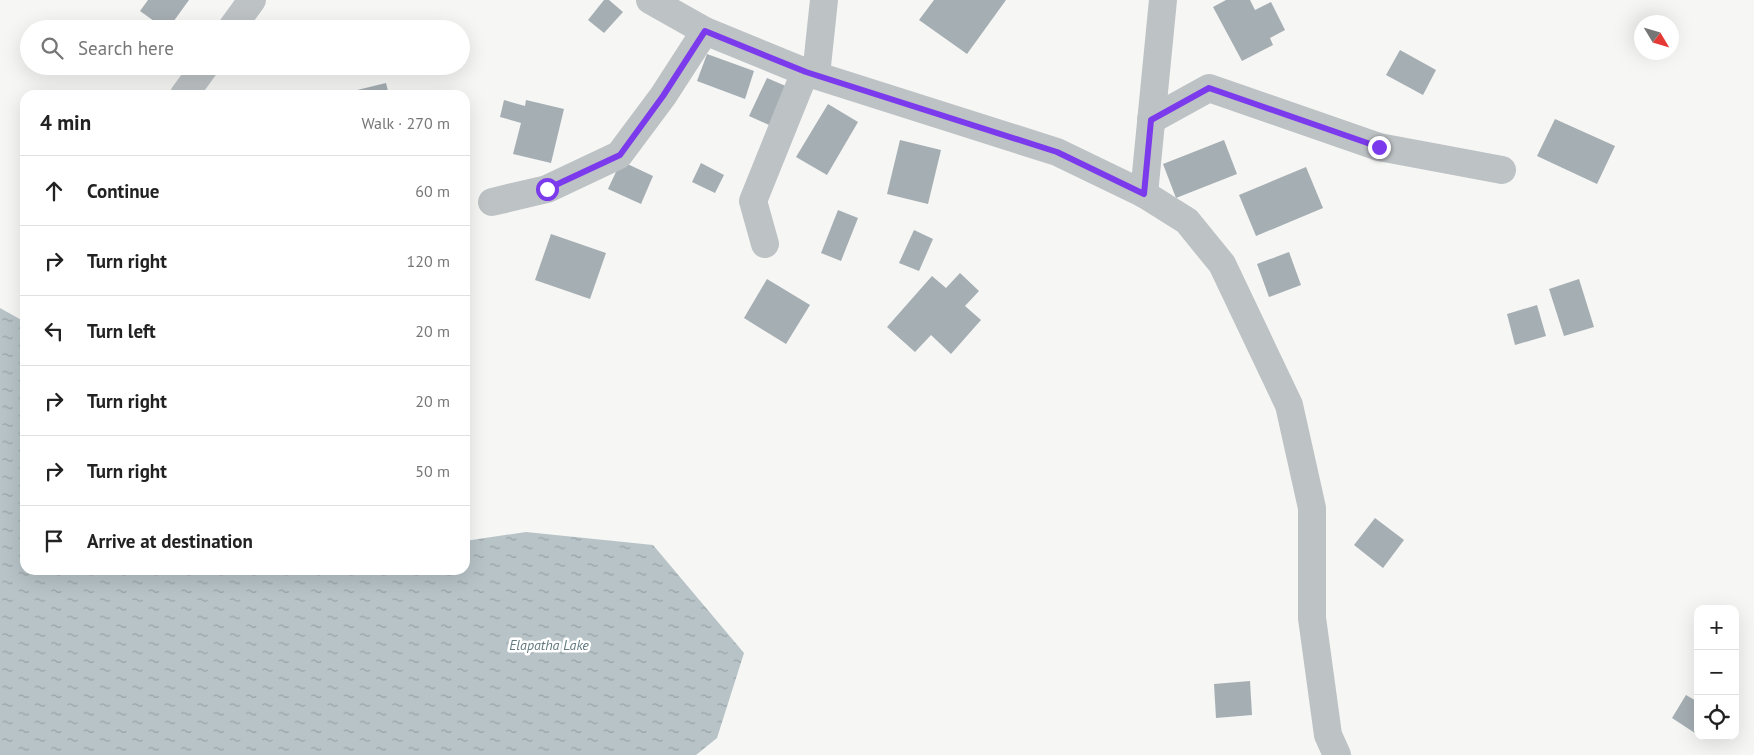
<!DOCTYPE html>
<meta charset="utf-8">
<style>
:root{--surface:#fff;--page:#f6f6f6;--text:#222;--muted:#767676;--line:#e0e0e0}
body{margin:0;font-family:"PT Sans",sans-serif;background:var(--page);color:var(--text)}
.controls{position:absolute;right:15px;bottom:15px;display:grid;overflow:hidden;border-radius:10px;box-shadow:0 5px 20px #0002}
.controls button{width:45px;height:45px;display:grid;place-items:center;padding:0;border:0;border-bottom:1px solid var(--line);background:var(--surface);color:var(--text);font:25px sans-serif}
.compass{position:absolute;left:1634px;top:15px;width:45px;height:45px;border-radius:50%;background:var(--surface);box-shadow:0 5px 20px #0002;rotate:128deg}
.stop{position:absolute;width:15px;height:15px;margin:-11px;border:4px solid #7c3aed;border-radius:50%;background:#fff}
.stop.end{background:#7c3aed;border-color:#fff;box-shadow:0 1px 5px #0008}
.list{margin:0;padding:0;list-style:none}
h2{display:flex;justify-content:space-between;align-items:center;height:65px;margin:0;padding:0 20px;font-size:21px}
h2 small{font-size:16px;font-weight:400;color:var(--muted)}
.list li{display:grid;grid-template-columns:32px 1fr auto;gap:15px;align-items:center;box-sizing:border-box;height:70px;padding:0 20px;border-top:1px solid var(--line)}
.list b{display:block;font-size:19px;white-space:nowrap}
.list em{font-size:16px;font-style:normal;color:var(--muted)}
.icon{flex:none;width:28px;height:28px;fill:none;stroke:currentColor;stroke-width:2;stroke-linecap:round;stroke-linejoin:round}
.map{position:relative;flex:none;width:1754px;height:755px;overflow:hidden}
.search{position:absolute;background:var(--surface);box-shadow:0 5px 20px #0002;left:20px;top:20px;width:450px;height:55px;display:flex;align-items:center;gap:12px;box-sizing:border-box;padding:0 18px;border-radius:28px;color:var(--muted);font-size:19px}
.panel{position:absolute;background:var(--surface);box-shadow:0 5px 20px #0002;left:20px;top:90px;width:450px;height:485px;border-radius:15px}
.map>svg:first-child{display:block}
</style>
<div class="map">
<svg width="1754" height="755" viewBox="0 0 1754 755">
<defs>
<pattern id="water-ripples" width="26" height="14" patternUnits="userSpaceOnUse" patternTransform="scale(1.25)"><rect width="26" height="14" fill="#b7c3c7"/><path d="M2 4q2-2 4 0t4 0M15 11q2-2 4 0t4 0" fill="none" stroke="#99a3a7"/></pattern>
</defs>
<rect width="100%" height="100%" fill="#f6f6f4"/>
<path fill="url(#water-ripples)" d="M0,308L25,322V570H465V541L526,532L653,545L744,653L717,738L696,755H0Z"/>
<g fill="#a5aeb3">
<path d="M148,0H189L168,29H165L140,11Z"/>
<path d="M604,0H609L623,12L604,33L588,20Z"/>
<path d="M934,0H1006L967,54L919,20Z"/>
<path d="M1226,0H1250L1255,10L1271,2L1285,30L1270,38L1273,45L1242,61L1213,7Z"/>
<path d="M1400,50L1436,70L1423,95L1386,75Z"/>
<path d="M707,54L754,71L745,99L697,81Z"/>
<path d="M767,78L788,87L769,125L749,116Z"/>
<path d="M386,83L389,95H349V92Z"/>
<path d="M504,100L525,106L526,100L564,109L551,163L513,154L521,123L500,117Z"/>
<path d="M828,104L858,122L827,175L796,157Z"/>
<path d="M1555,119L1615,146L1597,184L1537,156Z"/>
<path d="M900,140L941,150L928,204L887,194Z"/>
<path d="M1224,140L1237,174L1176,198L1163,164Z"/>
<path d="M621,161L653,176L641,204L608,189Z"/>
<path d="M701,163L724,175L715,193L692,182Z"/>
<path d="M1306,167L1323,208L1256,236L1239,195Z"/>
<path d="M838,210L858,218L841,261L821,253Z"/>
<path d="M914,230L933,239L919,271L899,263Z"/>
<path d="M551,234L606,253L590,299L535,280Z"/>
<path d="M1289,252L1301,285L1269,297L1257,264Z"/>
<path d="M960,273L979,291L965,306L981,320L951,354L931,335L915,352L887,327L932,276L946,288Z"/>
<path d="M767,279L810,305L786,344L744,318Z"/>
<path d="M1579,279L1594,327L1564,336L1549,289Z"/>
<path d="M1537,305L1546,336L1515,345L1507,314Z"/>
<path d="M1375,518L1404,540L1383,568L1354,545Z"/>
<path d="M1250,681L1252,715L1216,718L1214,684Z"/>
<path d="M1686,695L1698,702V735L1672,718Z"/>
</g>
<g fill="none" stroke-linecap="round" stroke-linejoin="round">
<g stroke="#bdc2c5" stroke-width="28">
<path d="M650,0L705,31L805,72L1057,152L1144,194L1187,221L1222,264L1289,405L1312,508V618L1328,735L1337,755"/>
<path d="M231,29L252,0"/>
<path d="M816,75L824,0"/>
<path d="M184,95L205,66"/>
<path d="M1151,120L1209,88L1379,147L1502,170"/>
<path d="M1144,194L1163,0"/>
<path d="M492,202L547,189L619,155L663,96L705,31"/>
<path d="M765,244L753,201L805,72"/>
</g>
</g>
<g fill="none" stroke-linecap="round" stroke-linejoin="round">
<path stroke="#7c3aed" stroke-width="6" d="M547,189L620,155L663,96L705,31L806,72L1057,152L1144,194L1151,120L1209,88L1379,147"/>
</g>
<g text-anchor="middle" stroke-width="5" stroke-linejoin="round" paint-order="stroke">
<g font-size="14" font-style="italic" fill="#637a7f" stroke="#fff">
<text x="549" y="650">Elapatha Lake</text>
</g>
</g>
</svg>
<div class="controls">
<button>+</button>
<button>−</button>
<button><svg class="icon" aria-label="locate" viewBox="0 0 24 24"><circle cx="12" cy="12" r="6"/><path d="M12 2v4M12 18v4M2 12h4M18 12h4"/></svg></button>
</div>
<svg class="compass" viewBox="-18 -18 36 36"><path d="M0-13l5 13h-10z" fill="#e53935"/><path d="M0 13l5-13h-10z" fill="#767676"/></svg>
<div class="stop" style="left:547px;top:189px"></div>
<div class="stop end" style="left:1379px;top:147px"></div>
<div class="search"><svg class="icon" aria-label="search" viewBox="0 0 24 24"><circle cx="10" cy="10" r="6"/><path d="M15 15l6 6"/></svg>Search here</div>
<section class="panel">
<h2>4 min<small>Walk · 270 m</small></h2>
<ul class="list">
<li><svg class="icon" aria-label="ahead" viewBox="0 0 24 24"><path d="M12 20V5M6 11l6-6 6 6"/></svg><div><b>Continue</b></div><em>60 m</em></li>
<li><svg class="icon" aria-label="right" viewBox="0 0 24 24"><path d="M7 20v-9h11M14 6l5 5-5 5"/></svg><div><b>Turn right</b></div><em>120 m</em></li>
<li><svg class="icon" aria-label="left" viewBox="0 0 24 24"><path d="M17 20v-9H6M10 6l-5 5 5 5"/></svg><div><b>Turn left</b></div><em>20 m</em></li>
<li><svg class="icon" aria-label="right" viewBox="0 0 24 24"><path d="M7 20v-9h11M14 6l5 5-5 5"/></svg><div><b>Turn right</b></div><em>20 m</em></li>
<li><svg class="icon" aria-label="right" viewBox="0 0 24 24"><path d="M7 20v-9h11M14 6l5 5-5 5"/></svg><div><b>Turn right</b></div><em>50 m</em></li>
<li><svg class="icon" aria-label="arrive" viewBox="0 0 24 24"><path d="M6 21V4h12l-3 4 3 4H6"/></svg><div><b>Arrive at destination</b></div></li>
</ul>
</section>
</div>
